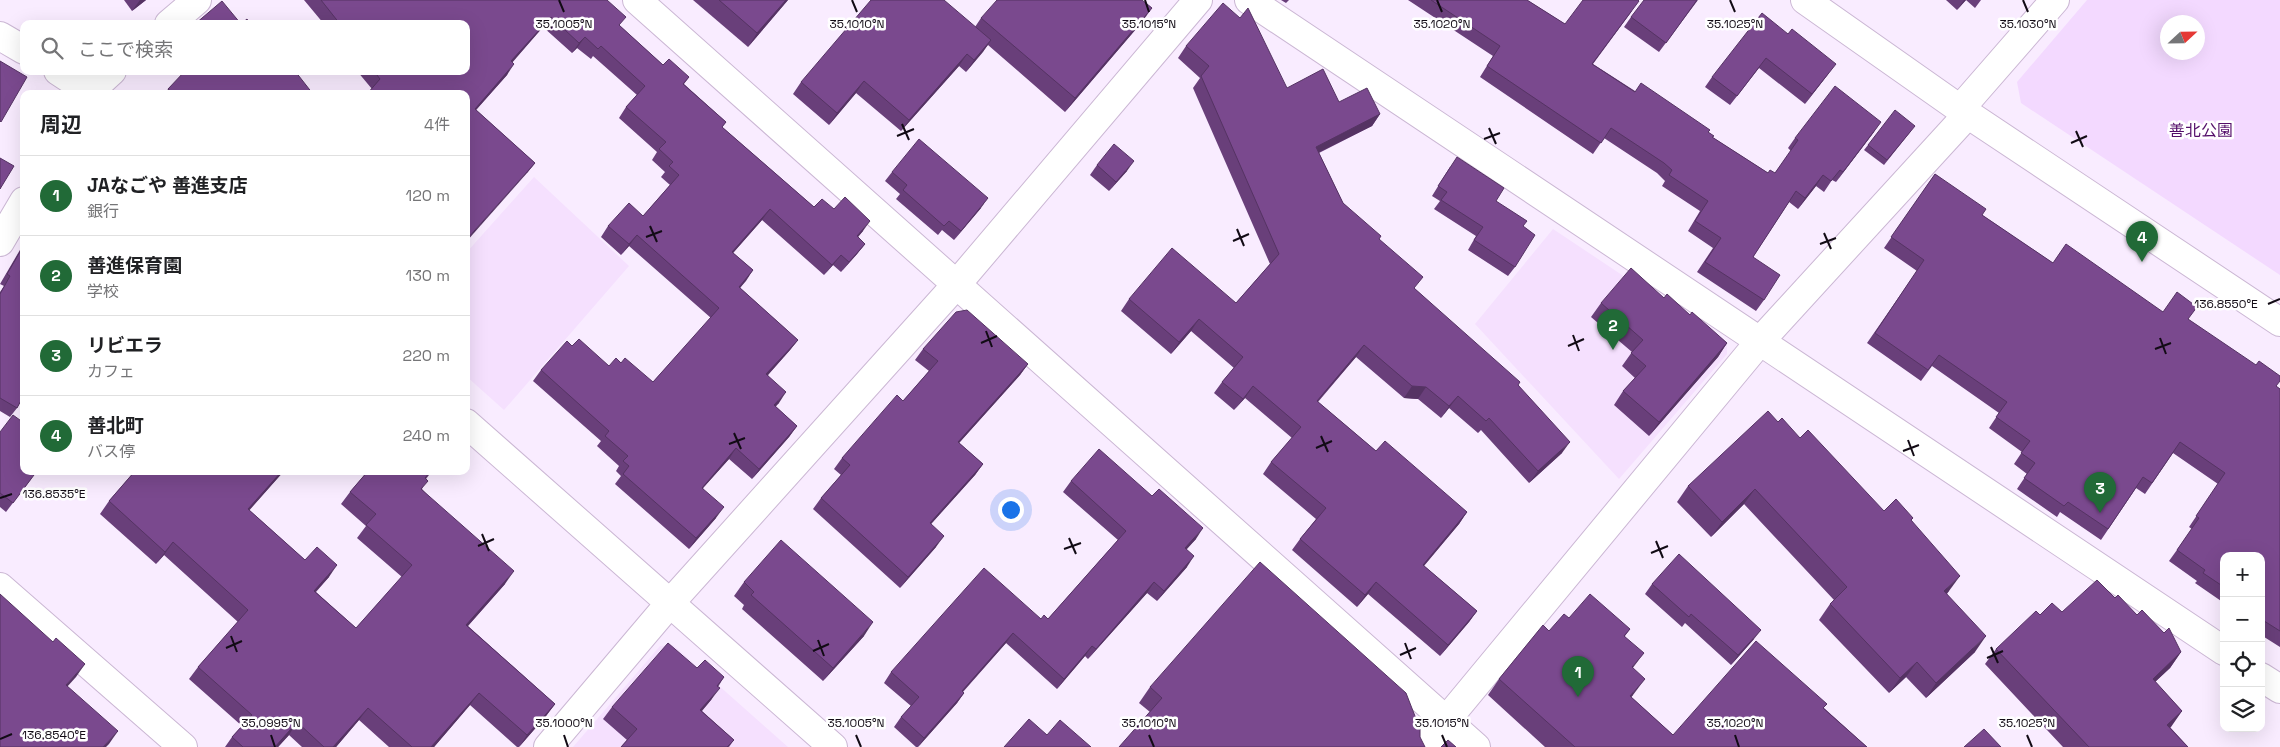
<!DOCTYPE html>
<html lang="ja">
<meta charset="utf-8">
<style>
:root{--surface:#fff;--page:#f2f2f2;--text:#202124;--muted:#757577;--line:#e0e0e0;--accent:#216a37}
body{margin:0;font-family:"Space Grotesk","Noto Sans JP",sans-serif;background:var(--page);color:var(--text)}
.controls{position:absolute;right:15px;bottom:15px;display:grid;overflow:hidden;border-radius:10px;box-shadow:0 5px 20px #0002}
.controls button{width:45px;height:45px;display:grid;place-items:center;padding:0;border:0;border-bottom:1px solid var(--line);background:var(--surface);color:var(--text);font:25px sans-serif}
.compass{position:absolute;left:2160px;top:15px;width:45px;height:45px;border-radius:50%;background:var(--surface);box-shadow:0 5px 20px #0002;rotate:68deg}
.you{position:absolute;left:1010px;top:509px;width:18px;height:18px;margin:-12px;border:4px solid #fff;border-radius:50%;background:#1a73e8;box-shadow:0 0 0 8px #1a73e833}
.badge{display:grid;place-items:center;width:32px;height:32px;border-radius:50%;background:var(--accent);color:#fff;font-size:16px;font-weight:700}
.pin{position:absolute;translate:-50% -41px;filter:drop-shadow(0 1px 2px #0008)}
.pin::after{content:'';position:absolute;top:26px;width:18px;height:15px;background:inherit;clip-path:polygon(0 0,100% 0,50% 100%)}
.list{margin:0;padding:0;list-style:none}
h2{display:flex;justify-content:space-between;align-items:center;height:65px;margin:0;padding:0 20px;font-size:21px}
h2 small{font-size:16px;font-weight:400;color:var(--muted)}
.list li{display:grid;grid-template-columns:32px 1fr auto;gap:15px;align-items:center;box-sizing:border-box;height:80px;padding:0 20px;border-top:1px solid var(--line)}
.list b{display:block;font-size:19px;white-space:nowrap}
.list p{margin:0;font-size:16px;white-space:nowrap;color:var(--muted)}
.list em{font-size:16px;font-style:normal;color:var(--muted)}
.icon{flex:none;width:28px;height:28px;fill:none;stroke:currentColor;stroke-width:2;stroke-linecap:round;stroke-linejoin:round}
.map{position:relative;flex:none;width:2280px;height:747px;overflow:hidden}
.search{position:absolute;background:var(--surface);box-shadow:0 5px 20px #0002;left:20px;top:20px;width:450px;height:55px;display:flex;align-items:center;gap:12px;box-sizing:border-box;padding:0 18px;border-radius:10px;color:var(--muted);font-size:19px}
.panel{position:absolute;background:var(--surface);box-shadow:0 5px 20px #0002;left:20px;top:90px;width:450px;height:385px;border-radius:10px}
.map>svg:first-child{display:block}
</style>
<div class="map">
<svg width="2280" height="747" viewBox="0 0 2280 747">
<rect width="100%" height="100%" fill="#f9ecff"/>
<g fill="#f5e0fe">
<path d="M534,177L629,266L504,410L466,376V253Z"/>
<path d="M1553,229L1727,345V354L1619,479L1475,324Z"/>
<path d="M673,645L788,747H573L660,646Z"/>
</g>
<path fill="#f3d9ff" fill-rule="evenodd" d="M2087,0H2280V275L2021,103L2017,82ZM2168,22H2198V52H2168Z"/>
<g fill="none" stroke-linecap="round" stroke-linejoin="round">
<g stroke="#cbb7d4" stroke-width="30">
<g id="minor">
<path d="M637,0L1476,747"/>
<path d="M1249,0L2224,651"/>
<path d="M169,24L197,0"/>
<path d="M0,36L24,50"/>
<path d="M58,71L93,94"/>
<path d="M87,94L112,71"/>
<path d="M1960,109L2055,0"/>
<path d="M0,242L24,201"/>
<path d="M466,423L833,747"/>
<path d="M0,587L183,747"/>
<path d="M2261,677L2280,689"/>
<path d="M548,747L670,603L956,285L1198,0"/>
<path d="M1424,747L1761,340L1968,114"/>
</g>
</g>
<g stroke="#cbb7d4" stroke-width="30">
<path id="tertiary" d="M1805,0L1960,109L2280,322"/>
</g>
<use href="#minor" stroke="#fff" stroke-width="28"/>
<use href="#tertiary" stroke="#fff" stroke-width="28"/>
</g>
<g fill="#693f7a">
<path d="M124,0H146L132,11Z"/>
<path d="M304,0H607L620,26L663,65L689,77L684,84L726,122L722,127L814,207L834,209L863,231L858,237L865,244L857,254L841,272L833,265L824,275L762,220L733,253L753,270L740,288L798,340L790,350L768,375L779,403L775,406L797,426L789,437L752,479L729,459L703,488L716,518L689,549L615,484L621,476L616,471L619,466L597,446L601,441L533,381L541,370L572,346L609,366L621,363L653,382L711,318L629,246L621,255L601,237L608,226L643,216L670,185L661,177L665,172L652,160L657,152L619,118L626,107L637,95L593,56L591,59L577,48L572,53L543,27L512,62L507,75L476,110L535,163L527,173L372,89L357,71H466V24H324Z"/>
<path d="M693,0H788L748,47Z"/>
<path d="M1281,0H1289L1286,3Z"/>
<path d="M1408,0H1527L1565,24L1632,11L1593,64L1635,91L1708,132L1712,137L1768,173H1775L1791,151L1788,148L1795,138L1874,132L1836,182L1832,180L1824,192L1816,186L1798,209L1789,202L1753,257L1764,300L1756,311L1697,272L1713,248L1688,231L1700,211L1662,186L1665,181L1657,173L1604,138L1593,154L1480,77L1493,56Z"/>
<path d="M1698,0L1659,52L1624,27L1631,17Z"/>
<path d="M1946,0H1981L1975,8L1966,0L1957,10Z"/>
<path d="M981,18L1142,22L1065,112L988,45L966,72L959,66L901,131L856,93L829,125L793,94L801,82L975,27Z"/>
<path d="M1788,34L1829,73L1805,104L1759,68L1730,105L1705,87L1712,77Z"/>
<path d="M1186,46L1287,88L1339,102L1380,114L1372,126L1319,153L1343,203L1379,239L1415,289L1518,385L1562,453L1529,483L1481,430L1478,433L1449,408L1441,418L1418,399L1404,398L1356,357L1318,402L1376,451L1467,512L1459,524L1424,566L1477,611L1469,622L1440,656L1368,594L1357,607L1292,550L1300,539L1316,519L1263,474L1271,462L1292,438L1245,398L1234,410L1214,393L1222,382L1234,368L1191,331L1171,354L1121,311L1129,299L1236,303L1270,264L1193,88L1200,78L1178,58Z"/>
<path d="M168,89L313,94H165Z"/>
<path d="M1911,131L1884,165L1864,150L1868,145Z"/>
<path d="M1097,165L1127,171L1109,191L1090,175Z"/>
<path d="M1450,167L1496,201L1523,226L1515,267L1508,276L1468,250L1476,236L1434,209L1440,201L1432,196Z"/>
<path d="M892,172L981,208L954,240L942,230L938,235L896,199L900,194L885,181Z"/>
<path d="M1935,174L1982,215L2053,263L2163,312L2188,319L2280,389V647L2261,635V556H2224V603L2195,583L2197,581L2169,561L2192,529L2189,527L2218,484L2173,453L2145,494L2136,488L2101,540L2060,512L2057,517L2017,489L2027,474L2014,464L2022,452L1989,428L1999,413L1932,366L1921,381L1867,343L1917,271L1884,248Z"/>
<path d="M24,243V395L17,408L10,417L0,411V292L4,286L0,284Z"/>
<path d="M1664,298L1690,315L1727,343L1718,357L1649,436L1614,405L1623,391L1635,378L1622,366L1632,352L1591,317L1601,303Z"/>
<path d="M923,349L1028,364L1020,375L959,443L983,464L975,475L931,524L936,547L900,588L813,509L821,498L841,475L834,469L842,458L903,401L929,371L915,360Z"/>
<path d="M1778,422L1800,438L1884,511L1912,521L1949,591L1947,594L1975,652L1926,698L1906,677L1889,693L1819,620L1830,604L1834,600L1744,504L1711,537L1677,502L1688,486Z"/>
<path d="M0,432L31,479L6,512L0,507Z"/>
<path d="M135,471H284L249,510L305,560L329,577L316,592L356,628L402,577L357,538L366,526L341,504L350,492L368,471H432L426,479L422,489L505,584L468,626L555,704L546,716L519,747H517L470,705L434,747H389L359,720L336,747H302L289,735L278,747H225L232,737L242,726L189,679L198,667L238,622L164,555L156,564L100,514L109,501Z"/>
<path d="M1071,481L1196,539L1186,549L1187,567L1157,601L1147,593L1088,659L1085,656L1057,689L1006,643L963,692L964,693L957,703L918,747H916L894,727L901,717L911,706L884,683L891,672L1041,619H1048L1118,540L1063,492Z"/>
<path d="M744,582L864,636L823,681L742,609L744,605L734,596Z"/>
<path d="M1652,584L1754,639L1731,665L1685,623L1682,627L1645,594Z"/>
<path d="M2115,598L2137,615L2181,652L2170,668L2155,682L2182,711L2170,727L2188,747H2063L1985,664L1996,649L2040,615L2062,612Z"/>
<path d="M1569,618L1630,629L1625,636L1633,668V695L1631,697L1673,735L1824,708L1867,747H1545L1488,695L1499,679L1549,631Z"/>
<path d="M697,668L724,677L718,687L711,700L702,711L734,740L729,747H621L627,740L603,719L612,707Z"/>
<path d="M1150,687L1420,737L1150,712L1139,703Z"/>
</g>
<g fill="#553363">
<path d="M140,0H146L132,11Z"/>
<path d="M786,0H788L748,47L757,33Z"/>
<path d="M1964,0H1966L1957,10Z"/>
<path d="M1152,8L1142,22L1065,112L1075,98Z"/>
<path d="M551,17L543,27L504,72L511,61Z"/>
<path d="M585,37L577,48L572,53L579,43Z"/>
<path d="M991,40L983,52L966,72L974,60Z"/>
<path d="M967,54L959,66L901,131L909,120Z"/>
<path d="M514,64L507,75L467,120L475,109Z"/>
<path d="M1836,64L1829,73L1805,104L1812,94Z"/>
<path d="M864,81L856,93L829,125L837,113Z"/>
<path d="M1380,114L1372,126L1307,158L1316,147Z"/>
<path d="M1881,122L1874,132L1836,182L1843,172Z"/>
<path d="M1134,161L1127,171L1109,191L1116,182Z"/>
<path d="M535,163L527,173L466,242V240Z"/>
<path d="M1823,175L1816,186L1798,209L1805,198Z"/>
<path d="M988,198L981,208L954,240L961,231Z"/>
<path d="M770,209L762,220L725,262L732,252Z"/>
<path d="M870,221L863,231L850,246L857,236Z"/>
<path d="M637,235L629,246L621,255L629,244Z"/>
<path d="M865,244L857,254L841,272L849,262Z"/>
<path d="M841,255L833,265L824,275L832,265Z"/>
<path d="M753,270L746,281L732,297L739,287Z"/>
<path d="M1199,319L1191,331L1171,354L1179,342Z"/>
<path d="M798,340L790,350L759,385L766,374Z"/>
<path d="M1727,343L1718,357L1649,436L1659,422Z"/>
<path d="M1364,345L1356,357L1308,412L1317,401Z"/>
<path d="M1028,364L1020,375L950,453L958,442Z"/>
<path d="M1253,386L1245,398L1234,410L1243,399Z"/>
<path d="M1412,386L1426,387L1418,399L1404,398Z"/>
<path d="M786,392L779,403L767,416L774,405Z"/>
<path d="M1458,396L1449,408L1441,418L1449,406Z"/>
<path d="M797,426L789,437L752,479L759,469Z"/>
<path d="M1570,442L1562,453L1529,483L1538,471Z"/>
<path d="M736,448L729,459L694,498L702,488Z"/>
<path d="M983,464L975,475L922,534L930,523Z"/>
<path d="M282,471H284L239,522L248,509Z"/>
<path d="M1755,489L1744,504L1711,537L1722,522Z"/>
<path d="M724,507L716,518L689,549L696,538Z"/>
<path d="M1467,512L1459,524L1415,576L1423,565Z"/>
<path d="M1203,528L1196,539L1178,559L1185,548Z"/>
<path d="M944,536L936,547L900,588L908,577Z"/>
<path d="M173,542L164,555L156,564L165,552Z"/>
<path d="M1194,556L1187,567L1157,601L1164,591Z"/>
<path d="M337,565L329,577L305,603L314,591Z"/>
<path d="M514,571L505,584L457,638L466,625Z"/>
<path d="M1960,576L1949,591L1933,606L1944,591Z"/>
<path d="M1154,582L1147,593L1088,659L1096,649Z"/>
<path d="M1376,582L1368,594L1357,607L1365,595Z"/>
<path d="M1477,611L1469,622L1440,656L1448,645Z"/>
<path d="M873,622L864,636L823,681L833,668Z"/>
<path d="M1761,630L1754,639L1731,665L1738,655Z"/>
<path d="M1013,633L1006,643L954,701L962,691Z"/>
<path d="M1986,636L1975,652L1926,698L1936,683Z"/>
<path d="M1092,646L1085,656L1057,689L1064,679Z"/>
<path d="M2181,652L2170,668L2142,694L2153,679Z"/>
<path d="M1644,653L1632,669V667Z"/>
<path d="M1917,662L1906,677L1889,693L1900,678Z"/>
<path d="M85,664L76,677L57,698L66,685Z"/>
<path d="M1645,679L1633,695L1619,712L1630,696Z"/>
<path d="M720,688L711,700L692,722L700,710Z"/>
<path d="M479,693L470,705L434,747H431Z"/>
<path d="M964,693L957,703L918,747L924,738Z"/>
<path d="M555,704L546,716L519,747L527,735Z"/>
<path d="M368,708L359,720L336,747H333Z"/>
<path d="M2182,711L2171,727L2156,740L2167,725Z"/>
<path d="M297,722L289,735L278,747H275Z"/>
<path d="M118,731L109,744L106,747H103Z"/>
</g>
<g fill="#7a498e" stroke="#553363">
<path d="M321,0H607L626,17L619,25L663,65L669,59L689,77L683,84L726,122L722,127L814,207L822,199L834,209L845,197L870,221L857,236L865,244L849,262L841,255L832,265L770,209L732,252L753,270L739,287L798,340L766,374L786,392L774,405L797,426L759,469L736,448L702,488L724,507L696,538L623,474L629,466L623,461L628,456L605,436L609,431L541,370L567,341L572,346L579,339L609,366L616,358L621,363L625,358L653,382L719,308L637,235L629,244L608,226L629,203L643,216L679,175L669,166L673,162L659,149L666,142L626,107L645,86L601,46L598,49L585,37L579,43L551,17L511,61L514,64L475,109L535,163L466,240V94H367L380,79L374,71H466V24H340Z"/>
<path d="M719,0H786L757,33Z"/>
<path d="M871,0H944L991,40L974,60L967,54L909,120L864,81L837,113L801,82Z"/>
<path d="M997,0H1142L1152,8L1075,98L981,18Z"/>
<path d="M1431,0H1527L1565,24L1583,0H1638L1639,1L1592,64L1635,92L1641,83L1710,130L1708,132L1714,136L1712,137L1768,173L1770,170L1775,173L1798,140L1795,138L1835,86L1881,122L1843,172L1840,170L1831,181L1823,175L1805,198L1796,191L1753,257L1780,275L1764,300L1705,262L1721,238L1695,221L1708,201L1669,175L1672,170L1664,163L1611,128L1601,143L1487,66L1500,46Z"/>
<path d="M1644,0H1697L1666,43L1631,17Z"/>
<path d="M222,1L241,24H195Z"/>
<path d="M1223,3L1240,18L1248,8L1287,88L1323,69L1339,102L1367,88L1380,114L1316,147L1343,203L1381,236L1379,239L1423,277L1414,288L1520,382L1518,385L1570,442L1538,471L1489,418L1486,421L1458,396L1449,406L1426,387L1412,386L1364,345L1317,401L1376,451L1385,441L1467,512L1423,565L1477,611L1448,645L1376,582L1365,595L1300,539L1326,508L1271,462L1301,427L1253,386L1243,399L1222,382L1243,357L1199,319L1179,342L1129,299L1172,248L1236,303L1279,254L1201,76L1209,66L1186,46Z"/>
<path d="M1762,13L1788,34L1792,29L1836,64L1812,94L1766,58L1737,96L1712,77Z"/>
<path d="M247,19L250,24H241Z"/>
<path d="M0,61L27,77L1,122L0,121Z"/>
<path d="M185,71H295L313,94H174L168,89Z"/>
<path d="M1895,110L1915,126L1887,160L1868,145Z"/>
<path d="M919,139L988,198L961,231L949,221L944,226L903,190L907,185L892,172Z"/>
<path d="M1114,144L1134,161L1116,182L1097,165Z"/>
<path d="M1457,157L1504,188L1496,201L1527,221L1523,226L1535,235L1515,267L1474,240L1483,227L1441,200L1447,192L1438,186Z"/>
<path d="M0,158L14,166L0,189Z"/>
<path d="M1935,174L1986,209L1982,215L2053,263L2066,244L2163,312L2177,292L2197,307L2188,319L2256,365L2259,361L2280,376V381L2276,386L2280,389V631L2261,619V556H2224V587L2203,573L2205,570L2177,550L2199,518L2196,516L2225,473L2180,442L2152,483L2143,477L2108,529L2068,502L2064,506L2024,478L2035,463L2021,453L2030,441L1996,417L2007,402L1939,355L1928,370L1875,333L1924,260L1891,237Z"/>
<path d="M24,245V395L17,408L0,398V294L10,276L7,274Z"/>
<path d="M1631,268L1664,298L1667,294L1690,315L1692,312L1727,343L1659,422L1623,391L1646,366L1631,353L1643,340L1601,303Z"/>
<path d="M967,310L1028,364L958,442L983,464L930,523L944,536L908,577L821,498L850,465L842,458L897,395L903,401L938,361L923,349L956,312Z"/>
<path d="M1768,411L1778,422L1782,418L1800,438L1808,430L1884,511L1896,499L1913,518L1911,520L1960,576L1944,591L1986,636L1936,683L1917,662L1900,678L1830,604L1847,587L1755,489L1722,522L1688,486Z"/>
<path d="M13,415L24,423V471H37L13,503L0,493V432Z"/>
<path d="M1099,449L1152,496L1159,489L1203,528L1185,548L1194,556L1164,591L1154,582L1096,649L1092,646L1064,679L1013,633L962,691L964,693L924,738L901,717L919,697L891,672L984,568L1041,619L1044,615L1048,619L1126,531L1071,481Z"/>
<path d="M135,471H282L248,509L305,560L317,547L337,565L314,591L356,628L412,565L366,525L376,514L350,492L368,471H431L425,478L428,481L421,489L514,571L466,625L555,704L527,735L479,693L431,747H412L368,708L333,747H324L297,722L275,747H243L232,737L252,715L198,667L248,610L173,542L165,552L109,501Z"/>
<path d="M781,540L873,622L833,668L751,595L754,592L744,582Z"/>
<path d="M1679,554L1761,630L1738,655L1691,614L1689,617L1652,584Z"/>
<path d="M1260,562L1406,693L1420,729V737L1425,747H1119L1162,698L1150,687Z"/>
<path d="M2097,580L2115,598L2118,595L2137,615L2142,610L2164,633L2169,628L2181,652L2153,679L2182,711L2167,725L2188,747H2089L1996,649L2036,611L2040,615L2052,603L2062,612Z"/>
<path d="M0,594L53,642L56,638L85,664L66,685L118,731L103,747H0Z"/>
<path d="M1590,594L1630,629L1624,636L1644,653L1632,667L1645,679L1630,696L1673,735L1756,641L1827,704L1823,708L1867,747H1575L1499,679L1543,625L1549,631L1564,614L1569,618Z"/>
<path d="M668,643L697,668L705,660L724,677L717,686L720,688L700,710L734,740L727,747H621L637,729L612,707Z"/>
<path d="M1029,719L1047,735L1060,720L1091,747H1004Z"/>
<path d="M1984,729L2001,747H1964Z"/>
<path d="M1448,740L1456,747H1441Z"/>
</g>
<path fill="none" stroke="#120b15" stroke-width="2" d="M559,0L564,12M852,0L857,12M1145,0L1149,12M1437,0L1442,12M1730,0L1735,12M2023,0L2028,12M902,124L909,140M1489,128L1496,144M2076,131L2083,147M897,136L914,129M1484,139L1500,133M2071,143L2087,136M650,226L657,242M1237,229L1244,246M1824,233L1831,249M646,237L662,231M1233,241L1249,234M1820,244L1836,238M2268,304L2280,299M986,331L992,347M1573,335L1579,351M2160,338L2166,354M981,343L997,336M1568,346L1584,339M2155,349L2171,343M734,433L741,449M1321,436L1328,452M1908,440L1914,456M729,444L745,438M1316,448L1332,441M1903,451L1919,445M0,498L12,494M482,534L489,551M1069,538L1076,554M1656,541L1663,558M478,546L494,539M1064,549L1081,543M1651,553L1668,546M231,636L237,652M818,640L824,656M1405,643L1411,659M1991,647L1998,663M226,648L242,641M813,651L829,644M1400,655L1416,648M1987,658L2003,651M271,735L275,747M564,735L568,747M856,735L861,747M1149,735L1154,747M1442,735L1447,747M1735,735L1739,747M2027,735L2032,747M0,739L12,734"/>
<g text-anchor="middle" stroke-width="5" stroke-linejoin="round" paint-order="stroke">
<g font-size="16" fill="#540f6a" stroke="#fff">
<text x="2201" y="136">善北公園</text>
</g>
</g>
<g font-size="12" text-anchor="middle" fill="#120b15" stroke="#fff" stroke-width="5" stroke-linejoin="round" paint-order="stroke">
<text x="564" y="28">35.1005°N</text>
<text x="857" y="28">35.1010°N</text>
<text x="1149" y="28">35.1015°N</text>
<text x="1442" y="28">35.1020°N</text>
<text x="1735" y="28">35.1025°N</text>
<text x="2028" y="28">35.1030°N</text>
<text x="2226" y="308">136.8550°E</text>
<text x="54" y="498">136.8535°E</text>
<text x="271" y="727">35.0995°N</text>
<text x="564" y="727">35.1000°N</text>
<text x="856" y="727">35.1005°N</text>
<text x="1149" y="727">35.1010°N</text>
<text x="1442" y="727">35.1015°N</text>
<text x="1735" y="727">35.1020°N</text>
<text x="2027" y="727">35.1025°N</text>
<text x="54" y="739">136.8540°E</text>
</g>
</svg>
<div class="controls">
<button>+</button>
<button>−</button>
<button><svg class="icon" aria-label="locate" viewBox="0 0 24 24"><circle cx="12" cy="12" r="6"/><path d="M12 2v4M12 18v4M2 12h4M18 12h4"/></svg></button>
<button><svg class="icon" aria-label="layers" viewBox="0 0 24 24"><path d="M12 4l9 5-9 5-9-5zM3 14l9 5 9-5"/></svg></button>
</div>
<svg class="compass" viewBox="-18 -18 36 36"><path d="M0-13l5 13h-10z" fill="#e53935"/><path d="M0 13l5-13h-10z" fill="#757577"/></svg>
<div class="you"></div>
<div class="pin badge" style="left:1578px;top:697px">1</div>
<div class="pin badge" style="left:1613px;top:350px">2</div>
<div class="pin badge" style="left:2100px;top:513px">3</div>
<div class="pin badge" style="left:2142px;top:262px">4</div>
<div class="search"><svg class="icon" aria-label="search" viewBox="0 0 24 24"><circle cx="10" cy="10" r="6"/><path d="M15 15l6 6"/></svg>ここで検索</div>
<section class="panel">
<h2>周辺<small>4件</small></h2>
<ul class="list">
<li><span class="badge">1</span><div><b>JAなごや 善進支店</b><p>銀行</p></div><em>120 m</em></li>
<li><span class="badge">2</span><div><b>善進保育園</b><p>学校</p></div><em>130 m</em></li>
<li><span class="badge">3</span><div><b>リビエラ</b><p>カフェ</p></div><em>220 m</em></li>
<li><span class="badge">4</span><div><b>善北町</b><p>バス停</p></div><em>240 m</em></li>
</ul>
</section>
</div>
